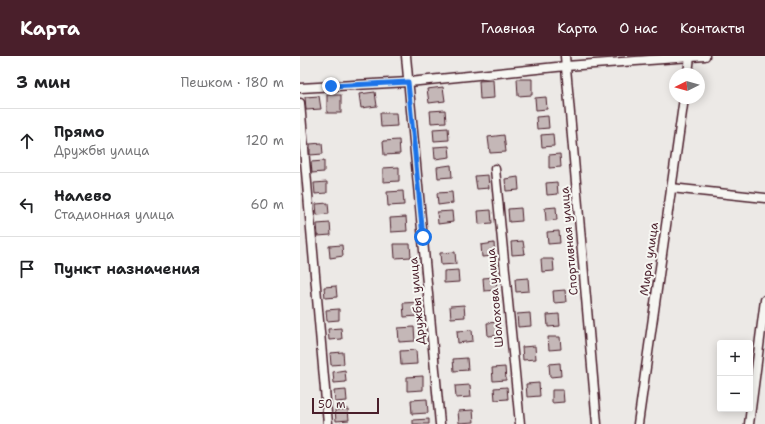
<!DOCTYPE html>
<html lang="ru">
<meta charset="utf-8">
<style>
:root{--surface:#fff;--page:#f2f2f2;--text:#202124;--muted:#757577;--line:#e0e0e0;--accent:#4a1f2b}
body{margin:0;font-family:"Shantell Sans",sans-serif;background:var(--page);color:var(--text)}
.controls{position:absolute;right:12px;bottom:12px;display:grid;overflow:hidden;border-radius:4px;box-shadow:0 2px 10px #0003}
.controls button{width:36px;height:36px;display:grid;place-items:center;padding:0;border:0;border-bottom:1px solid var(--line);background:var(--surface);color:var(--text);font:20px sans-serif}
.compass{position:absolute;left:369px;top:12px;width:36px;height:36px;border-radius:50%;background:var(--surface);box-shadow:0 2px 10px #0003;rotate:265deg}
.scale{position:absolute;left:12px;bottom:10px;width:67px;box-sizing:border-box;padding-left:4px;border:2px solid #4a1f2b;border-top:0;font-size:11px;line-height:14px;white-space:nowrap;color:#4a1f2b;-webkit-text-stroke:3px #f6f6f2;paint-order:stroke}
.stop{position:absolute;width:12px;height:12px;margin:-9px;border:3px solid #1a73e8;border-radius:50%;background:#fff}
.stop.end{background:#1a73e8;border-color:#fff;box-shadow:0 1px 4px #0008}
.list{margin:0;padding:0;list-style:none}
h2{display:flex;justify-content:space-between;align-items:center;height:52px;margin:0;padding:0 16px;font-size:17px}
h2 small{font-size:13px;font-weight:400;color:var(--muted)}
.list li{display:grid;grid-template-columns:26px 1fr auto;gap:12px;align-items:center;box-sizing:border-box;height:64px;padding:0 16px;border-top:1px solid var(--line)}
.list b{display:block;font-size:15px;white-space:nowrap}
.list p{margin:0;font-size:13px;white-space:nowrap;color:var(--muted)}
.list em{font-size:13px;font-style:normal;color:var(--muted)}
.icon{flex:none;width:22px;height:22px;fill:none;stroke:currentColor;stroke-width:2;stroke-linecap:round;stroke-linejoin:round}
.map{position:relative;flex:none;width:465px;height:368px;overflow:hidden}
header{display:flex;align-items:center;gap:24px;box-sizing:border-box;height:56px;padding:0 20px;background:var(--accent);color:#fff}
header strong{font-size:19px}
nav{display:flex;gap:22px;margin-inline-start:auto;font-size:14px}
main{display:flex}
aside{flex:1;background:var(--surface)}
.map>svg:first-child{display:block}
</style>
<header>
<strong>Карта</strong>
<nav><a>Главная</a><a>Карта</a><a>О нас</a><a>Контакты</a></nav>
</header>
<main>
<aside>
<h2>3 мин<small>Пешком · 180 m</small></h2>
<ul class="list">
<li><svg class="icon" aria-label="ahead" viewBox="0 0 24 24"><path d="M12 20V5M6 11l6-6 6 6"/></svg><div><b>Прямо</b><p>Дружбы улица</p></div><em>120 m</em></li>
<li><svg class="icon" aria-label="left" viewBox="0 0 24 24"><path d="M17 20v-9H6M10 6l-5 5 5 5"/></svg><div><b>Налево</b><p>Стадионная улица</p></div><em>60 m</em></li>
<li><svg class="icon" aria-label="arrive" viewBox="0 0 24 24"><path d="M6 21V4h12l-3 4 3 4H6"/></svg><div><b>Пункт назначения</b></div></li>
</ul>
</aside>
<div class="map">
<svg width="465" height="368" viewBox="0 0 465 368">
<rect width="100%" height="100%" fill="#ece9e6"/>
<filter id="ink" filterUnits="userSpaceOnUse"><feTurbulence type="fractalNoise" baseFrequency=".025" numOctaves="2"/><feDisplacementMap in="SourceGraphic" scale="8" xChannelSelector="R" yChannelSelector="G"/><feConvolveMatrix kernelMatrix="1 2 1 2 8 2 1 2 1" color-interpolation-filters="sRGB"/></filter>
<g filter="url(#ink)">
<g fill="#c4b7b7" stroke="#4a1f2b">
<path d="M217,23H232V39L218,40Z"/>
<path d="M193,24L194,42L180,43L179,25Z"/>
<path d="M143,31L145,45L129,47L127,33Z"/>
<path d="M75,36L77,50L61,52L59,38Z"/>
<rect x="27" y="39" width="14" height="18"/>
<path d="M19,40L21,53L6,54L5,41Z"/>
<path d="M246,41L247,53L236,54L235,42Z"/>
<path d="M145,54L146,66L131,67L130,55Z"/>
<path d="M80,57H96L97,70L81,71Z"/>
<path d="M248,60L249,72L237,73L236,61Z"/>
<path d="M148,72L149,84L134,85L133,73Z"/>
<path d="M253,78L254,90L242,91L241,79Z"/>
<path d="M204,79L206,96L190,97L188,81Z"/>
<path d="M99,84L100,98L84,99L83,85Z"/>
<path d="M22,87L23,98L10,99V88Z"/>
<path d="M149,90L150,101L135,103L134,91Z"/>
<path d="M260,98L261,111L249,112V99Z"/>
<path d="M24,105V116L12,117L11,106Z"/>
<path d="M151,109L152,121L138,122L137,111Z"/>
<path d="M99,111V125L83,126V112Z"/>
<path d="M188,119L189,132L177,133L175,120Z"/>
<path d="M218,121L219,134L206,135L205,123Z"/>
<path d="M27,126V137L15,138L14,127Z"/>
<path d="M257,126L258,138L247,139L246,127Z"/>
<path d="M103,135L104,149L88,150L87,136Z"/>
<path d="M152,136L153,147L138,149L137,137Z"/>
<path d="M28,147L29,158L17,159L16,148Z"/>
<path d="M256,151L257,164L246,165L245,152Z"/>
<path d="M221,152L222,165L209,166L208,153Z"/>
<path d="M191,154L192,167L179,168L178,155Z"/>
<path d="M152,155L153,166L138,168L137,156Z"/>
<path d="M106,161L107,175L91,176L90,162Z"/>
<path d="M30,167L31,179L18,180L17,168Z"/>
<path d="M259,175L260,187L248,188L247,176Z"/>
<path d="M223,185L225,198L212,199L211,186Z"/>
<path d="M194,187L195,200L182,201L181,189Z"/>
<path d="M94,188H110L111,201L95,202Z"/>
<path d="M42,189L43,200L30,202L29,190Z"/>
<path d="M155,196L156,208L141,209L140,197Z"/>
<path d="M241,203H253L254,215L242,216Z"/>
<path d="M158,214L159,226L144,227V215Z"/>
<path d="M196,221L197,234L184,235L183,222Z"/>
<path d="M228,222L229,235L216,236L215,223Z"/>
<path d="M36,230L37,241L25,242L24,231Z"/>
<path d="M265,234L266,246L254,247L253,235Z"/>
<path d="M119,246V260L104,261L103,247Z"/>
<path d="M164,249L165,261L151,262L150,250Z"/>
<path d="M39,253V264L27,265L26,254Z"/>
<path d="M230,257L231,270L218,271L217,258Z"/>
<path d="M259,258L260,270L248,271L247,259Z"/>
<path d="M199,266L201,279L188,280L187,267Z"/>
<path d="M114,271L115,285L99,286L98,272Z"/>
<path d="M41,272L42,283L29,284L28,273Z"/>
<path d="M172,274L173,285L158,287L157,275Z"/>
<path d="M248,281H260L261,293L249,294Z"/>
<path d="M235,290L236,303L223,304L222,291Z"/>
<path d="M116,294L117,308L101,309L100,295Z"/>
<path d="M43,296L44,308L31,309L30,297Z"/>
<path d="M167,302L168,314L154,315L153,303Z"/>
<path d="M260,307L261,320L250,321L249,308Z"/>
<path d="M205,311L206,324L193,325L192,312Z"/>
<path d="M45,314L46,326L34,327L33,316Z"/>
<path d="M123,320V334L107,335V321Z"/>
<path d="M239,327L240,340L227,341L226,328Z"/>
<path d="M170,329L171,341L156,342L155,330Z"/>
<path d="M207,331L208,343L195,344L194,332Z"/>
<path d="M46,334L47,345L35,346L34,335Z"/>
<path d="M252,334H263L264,346L252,347Z"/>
<path d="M127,343L128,357L112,358L111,344Z"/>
<path d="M48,353L49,364L36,365L35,354Z"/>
<path d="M173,354L174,366L159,367L158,355Z"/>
<path d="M129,363V368H113V364Z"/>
</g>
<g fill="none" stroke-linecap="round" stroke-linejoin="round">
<g stroke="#4a1f2b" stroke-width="11">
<g id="minor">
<path d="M106,0L140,368"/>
<path d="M265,0L297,368"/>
<path d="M388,18L390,0"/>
<path d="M0,32L109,26L266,10L405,0"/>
<path d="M0,47L28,368"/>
<path d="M195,113L220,368"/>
<path d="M371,132L465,142"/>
<path d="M338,368L384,42"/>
<path d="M449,368L465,244"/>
</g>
</g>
<use href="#minor" stroke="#f6f6f2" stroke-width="8"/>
</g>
</g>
<g fill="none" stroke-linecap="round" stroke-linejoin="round" filter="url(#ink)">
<path stroke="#1a73e8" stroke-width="5" d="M31,30L108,26L123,181"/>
</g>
<g text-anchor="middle" stroke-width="4" stroke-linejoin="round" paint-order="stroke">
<g font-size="12" fill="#4a1f2b" stroke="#f6f6f2">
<text transform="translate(269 185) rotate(-95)" y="4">Спортивная улица</text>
<text transform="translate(349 203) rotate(-82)" y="4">Мира улица</text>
<text transform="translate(195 242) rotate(-95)" y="4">Шолохова улица</text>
<text transform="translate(117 245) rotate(-95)" y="4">Дружбы улица</text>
</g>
</g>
</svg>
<div class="controls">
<button>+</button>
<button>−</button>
</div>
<svg class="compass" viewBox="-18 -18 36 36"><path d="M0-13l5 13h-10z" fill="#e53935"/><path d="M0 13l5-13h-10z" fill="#757577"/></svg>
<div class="scale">50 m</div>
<div class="stop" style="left:123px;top:181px"></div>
<div class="stop end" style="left:31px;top:30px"></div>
</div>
</main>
